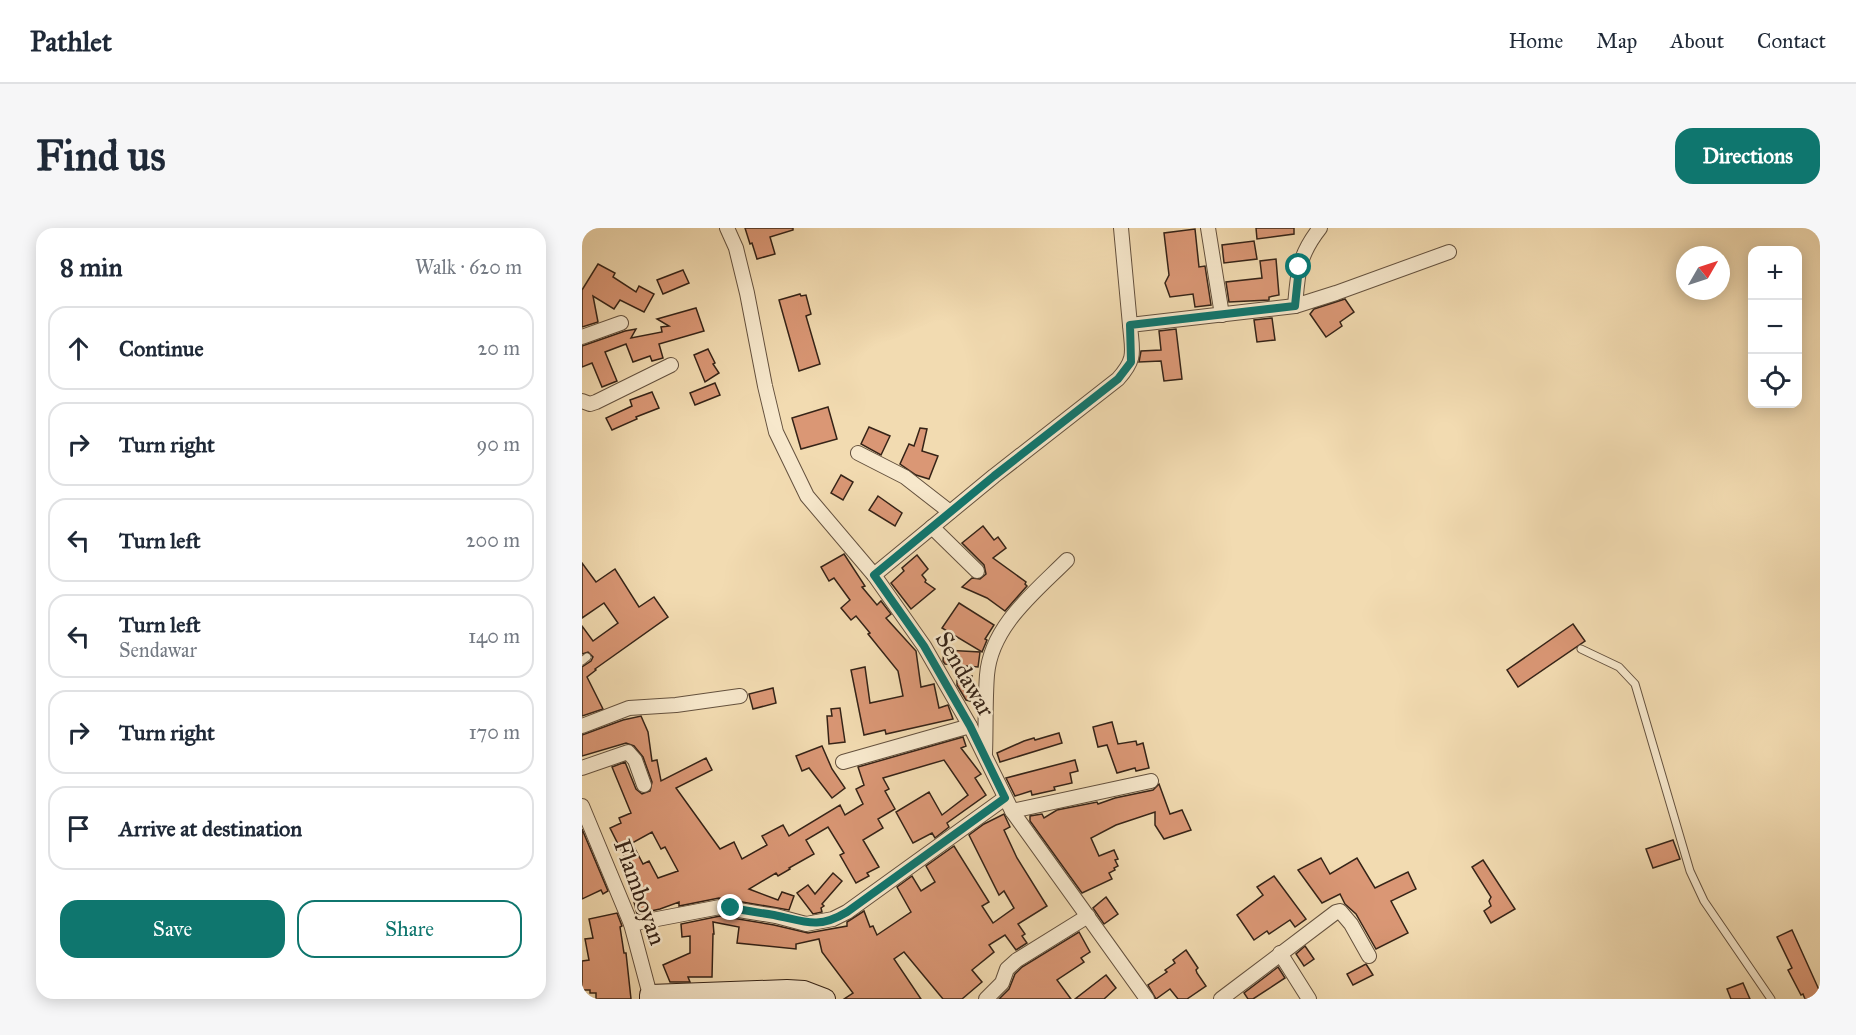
<!DOCTYPE html>
<meta charset="utf-8">
<style>
:root{--surface:#fff;--page:#f6f6f7;--text:#1f2937;--muted:#747a83;--line:#e0e1e3;--accent:#0f766e}
body{margin:0;font-family:"IM FELL Great Primer",serif;background:var(--page);color:var(--text)}
.controls{position:absolute;right:18px;top:18px;display:grid;overflow:hidden;border-radius:12px;box-shadow:0 3px 15px #0003}
.controls button{width:54px;height:54px;display:grid;place-items:center;padding:0;border:0;border-bottom:2px solid var(--line);background:var(--surface);color:var(--text);font:30px sans-serif}
.compass{position:absolute;left:1094px;top:18px;width:54px;height:54px;border-radius:50%;background:var(--surface);box-shadow:0 3px 15px #0003;rotate:51deg}
.stop{position:absolute;width:18px;height:18px;margin:-14px;border:4px solid #0f766e;border-radius:50%;background:#fff}
.stop.end{background:#0f766e;border-color:#fff;box-shadow:0 2px 6px #0008}
.list{margin:0;padding:0;list-style:none}
h2{display:flex;justify-content:space-between;align-items:center;height:78px;margin:0;padding:0 24px;font-size:26px}
h2 small{font-size:20px;font-weight:400;color:var(--muted)}
.list li{display:grid;grid-template-columns:39px 1fr auto;gap:18px;align-items:center;box-sizing:border-box;height:84px;margin:0 12px 12px;padding:0 12px;border:2px solid var(--line);border-radius:18px}
.list b{display:block;font-size:22px;white-space:nowrap}
.list p{margin:0;font-size:20px;white-space:nowrap;color:var(--muted)}
.list em{font-size:20px;font-style:normal;color:var(--muted)}
.actions{display:flex;gap:12px;padding:18px 24px}
.actions a{flex:1;padding:14px 0;border:2px solid var(--accent);border-radius:18px;text-align:center;font-size:21px;color:var(--accent)}
.actions .main{background:var(--accent);color:#fff}
.icon{flex:none;width:33px;height:33px;fill:none;stroke:currentColor;stroke-width:2;stroke-linecap:round;stroke-linejoin:round}
.map{position:relative;flex:none;width:1238px;height:771px;overflow:hidden;border-radius:18px}
header{display:flex;align-items:center;gap:36px;box-sizing:border-box;height:84px;padding:0 30px;background:var(--surface);border-bottom:2px solid var(--line)}
header strong{font-size:28px}
nav{display:flex;gap:33px;margin-inline-start:auto;font-size:21px}
.intro{display:flex;align-items:center;justify-content:space-between;box-sizing:border-box;height:144px;padding:0 36px}
h1{margin:0;font-size:42px}
.button{padding:15px 27px;border-radius:18px;background:var(--accent);color:#fff;font-size:21px;font-weight:700}
main{display:flex;gap:36px;padding:0 36px}
aside{flex:1;background:var(--surface);border-radius:18px;box-shadow:0 3px 15px #0003}
.map>svg:first-child{display:block}
</style>
<header>
<strong>Pathlet</strong>
<nav><a>Home</a><a>Map</a><a>About</a><a>Contact</a></nav>
</header>
<div class="intro"><h1>Find us</h1><a class="button">Directions</a></div>
<main>
<aside>
<h2>8 min<small>Walk · 620 m</small></h2>
<ul class="list">
<li><svg class="icon" aria-label="ahead" viewBox="0 0 24 24"><path d="M12 20V5M6 11l6-6 6 6"/></svg><div><b>Continue</b></div><em>20 m</em></li>
<li><svg class="icon" aria-label="right" viewBox="0 0 24 24"><path d="M7 20v-9h11M14 6l5 5-5 5"/></svg><div><b>Turn right</b></div><em>90 m</em></li>
<li><svg class="icon" aria-label="left" viewBox="0 0 24 24"><path d="M17 20v-9H6M10 6l-5 5 5 5"/></svg><div><b>Turn left</b></div><em>200 m</em></li>
<li><svg class="icon" aria-label="left" viewBox="0 0 24 24"><path d="M17 20v-9H6M10 6l-5 5 5 5"/></svg><div><b>Turn left</b><p>Sendawar</p></div><em>140 m</em></li>
<li><svg class="icon" aria-label="right" viewBox="0 0 24 24"><path d="M7 20v-9h11M14 6l5 5-5 5"/></svg><div><b>Turn right</b></div><em>170 m</em></li>
<li><svg class="icon" aria-label="arrive" viewBox="0 0 24 24"><path d="M6 21V4h12l-3 4 3 4H6"/></svg><div><b>Arrive at destination</b></div></li>
</ul>
<div class="actions"><a class="main">Save</a><a>Share</a></div>
</aside>
<div class="map">
<svg width="1238" height="771" viewBox="0 0 1238 771">
<rect width="100%" height="100%" fill="#f2dbb1"/>
<filter id="stains"><feTurbulence type="fractalNoise" baseFrequency=".00333" numOctaves="4"/><feColorMatrix values="0 0 0 0 .2 0 0 0 0 .09 0 0 0 0 .02 0 0 0 .5 -.17"/></filter>
<radialGradient id="worn" r=".72"><stop offset=".6" stop-color="#630" stop-opacity="0"/><stop offset="1" stop-color="#630" stop-opacity=".3"/></radialGradient>
<g fill="#da9775" stroke="#352317" stroke-width="1.5" fill-rule="evenodd">
<path d="M163,0H211V2L188,9L193,26L175,31L170,15L168,16Z"/>
<path d="M674,0H712V6L675,11Z"/>
<path d="M613,1L617,39L623,38L629,77L613,79L611,66L588,69L583,55L587,47L582,5Z"/>
<path d="M672,13L675,31L642,35L640,17Z"/>
<path d="M694,31L697,67L687,69V72L647,74L644,54L680,50L678,33Z"/>
<path d="M16,36L33,45L31,49L54,64L57,58L72,66L62,84L38,72L32,81L11,68L16,94L0,99V62Z"/>
<path d="M101,42L107,55L81,66L75,52Z"/>
<path d="M218,66L219,68L224,67L229,86L224,88L238,136L217,143L197,72Z"/>
<path d="M763,71L772,84L758,94L760,98L744,109L728,86L732,81Z"/>
<path d="M114,80L122,103L77,116L81,130L70,133L68,128L51,134L44,116L23,124L35,153L20,159L10,135L0,139V118L43,103L54,101L49,110L80,104L79,99L87,98L75,91Z"/>
<path d="M690,90L693,112L675,114L672,92Z"/>
<path d="M594,101L600,151L582,153L579,133L557,134L559,123L579,122L577,103Z"/>
<path d="M126,121L133,135L131,136L137,145L123,154L112,127Z"/>
<path d="M133,155L138,167L113,177L108,165Z"/>
<path d="M70,164L77,180L54,189L55,191L30,202L24,190L50,178L48,172Z"/>
<path d="M246,179L255,211L219,221L210,190Z"/>
<path d="M287,199L308,208L299,227L279,216Z"/>
<path d="M338,200L345,201L340,223L356,228L347,251L334,247L318,236L327,216L332,218Z"/>
<path d="M259,247L271,254L261,272L249,265Z"/>
<path d="M296,268L320,285L313,298L287,282Z"/>
<path d="M401,298L412,312L416,309L424,320L411,330L444,354L443,356L445,358L423,383L405,370L380,359L390,350L398,351L404,346L402,337L380,315Z"/>
<path d="M262,326L283,358L280,359L295,377L299,373L309,386L304,390L334,423L339,459L352,456L357,480L366,477L371,491L304,506L303,502L282,507L269,442L283,439L288,475L321,468L316,443L286,406L288,405L274,388L269,392L259,380L268,372L252,350L247,353L239,339Z"/>
<path d="M335,327L346,341L340,347L344,352L343,354L353,361L329,381L309,355L322,343L320,340Z"/>
<path d="M0,335L14,354L33,341L57,379L72,369L86,389L13,441L14,442L5,449L21,481L0,488V439L9,433L11,429L6,424L0,426V398L11,413L36,395L22,375L0,390Z"/>
<path d="M377,375L412,397L403,411L405,412L400,424L360,400Z"/>
<path d="M991,396L1003,413L936,459L925,442Z"/>
<path d="M362,422L398,424L396,439L363,436L361,433Z"/>
<path d="M390,448L388,473L384,472L375,457V451Z"/>
<path d="M191,460L194,475L171,481L167,466Z"/>
<path d="M258,480L263,514L247,516L245,488H250L249,481Z"/>
<path d="M59,488L66,504L70,533L75,532L79,553L124,530L130,542L94,560L138,621L152,614L160,631L185,617L180,608L201,597L207,608L258,577L263,587L281,576L274,561L282,557L276,539L381,509L384,518L379,520L399,546L393,550L404,567L365,595L367,599L353,610L350,605L331,615L314,584L347,564L360,587L386,567L362,532L301,550L307,561L303,563L313,581L296,591L301,600L281,612L297,639L285,645L287,648L274,655L258,627L262,625L246,599L224,612L232,626L207,640L208,641L196,648L194,645L167,661L196,672L200,664L212,668L207,682L137,670L97,678V674L78,681L55,686L52,674L58,672L44,645L49,642L28,600L39,595L37,590L49,585L30,539L43,534L54,561L60,566L68,563L70,554L61,529L52,518L44,515L0,528V507L41,492ZM70,604L79,621L83,619L96,643L76,650L67,633L61,636L50,615Z"/>
<path d="M530,494L536,516L554,513L555,517L561,515L567,540L554,543L553,540L535,545L525,517L516,519L511,499Z"/>
<path d="M477,505L480,515L418,534L415,525L442,513L452,510L453,512Z"/>
<path d="M240,518L250,541L263,560L250,570L227,540L220,543L214,528Z"/>
<path d="M493,532L496,543L488,545L490,555L472,559L473,562L450,567L449,563L433,568L424,550Z"/>
<path d="M577,556L588,586L600,582L609,602L582,611L573,597V584L534,597L509,610L517,628L532,622L536,631L533,632L536,638L532,640L533,642L527,645L530,651L500,665L448,593V588L460,586L462,590L475,582L515,574L516,576L533,570L571,562Z"/>
<path d="M422,586L428,599L422,602L435,630L465,678L436,696L443,706L440,708L445,715L434,722L423,707L407,717L412,724L390,742L400,754L380,771H361L322,724L312,731L339,771H262L271,765L240,724L237,711L214,716V721L155,715L157,699L131,694L132,706H131L130,749H106L108,754H88L81,737L108,725V708L100,709L99,696L138,688L192,697L226,705L265,698V694L282,683L288,699L291,698L295,707L329,684L315,659L330,648L339,663L353,654L344,638L372,618L407,674L400,678L411,695L432,680L422,663L417,667L387,607L402,596Z"/>
<path d="M0,601L26,663L21,666L19,662L0,671Z"/>
<path d="M1091,612L1098,631L1071,640L1064,621Z"/>
<path d="M739,630L748,646L775,630L793,660L826,644L834,661L809,673L826,705L794,721L774,686L763,676L758,666L740,675L716,642Z"/>
<path d="M901,632L933,681L909,695L902,683L909,678L907,673L909,669L890,639Z"/>
<path d="M251,645L260,653L240,676L242,678L239,680L240,684L231,686L215,665L226,657L233,666Z"/>
<path d="M692,648L724,691L713,699L708,692L687,706L685,703L672,712L655,687L681,667L675,659Z"/>
<path d="M524,669L536,686L522,696L511,680Z"/>
<path d="M35,685L40,698L38,699L42,725H44L49,771H14V765H8V762H0V733L7,732L3,711L11,710L7,691Z"/>
<path d="M1210,702L1238,764V771H1223L1221,766L1219,767L1206,742L1210,740L1195,709Z"/>
<path d="M497,704L508,724L499,730L502,734L475,752L489,771H417L427,761L433,746L440,739Z"/>
<path d="M723,718L732,731L722,738L714,726Z"/>
<path d="M604,722L616,740L614,742L615,745L624,758L605,771H596L588,761L574,771L566,757L585,744L583,742L593,735L591,732Z"/>
<path d="M784,736L791,747L771,757L765,746Z"/>
<path d="M696,739L703,750L671,771H666L662,765Z"/>
<path d="M524,747L534,760L522,771H493Z"/>
<path d="M1161,755L1168,771H1149L1145,761Z"/>
</g>
<g fill="none" stroke-linecap="round" stroke-linejoin="round">
<g stroke="#64513e" stroke-width="9">
<g id="lane">
<path d="M999,421L1037,439L1053,456L1108,643L1122,673L1189,771"/>
<path d="M0,433L5,429"/>
</g>
</g>
<g stroke="#64513e" stroke-width="16">
<g id="street">
<path d="M145,0L154,20L165,65L183,158L194,204L225,268L292,347L342,418L388,498L430,583L565,771"/>
<path d="M539,0L548,97"/>
<path d="M626,0L640,87"/>
<path d="M713,78C716,44 716,28 738,0"/>
<path d="M0,109L39,95"/>
<path d="M0,173L8,176L14,174L89,137"/>
<path d="M276,225L323,249L368,284"/>
<path d="M350,299L395,343"/>
<path d="M292,347L412,248L536,151C555,130 550,123 548,97L713,78L754,65L867,24"/>
<path d="M0,498L47,480L94,477L158,468"/>
<path d="M403,526C404,500 403,473 405,447C409,398 453,364 485,332"/>
<path d="M261,534L388,498"/>
<path d="M0,540L46,524L53,532L62,557"/>
<path d="M0,578L49,696L68,767"/>
<path d="M430,583L569,553"/>
<path d="M49,696L138,679L194,688L224,696L251,691L265,684L423,570"/>
<path d="M698,725L727,771"/>
<path d="M404,771L420,755L425,741L435,732L506,688"/>
<path d="M639,771L754,684L758,683L769,696L787,728"/>
</g>
</g>
<g stroke="#352317" stroke-width="22">
<path id="secondary" d="M68,771V767L205,762L222,763L243,771"/>
</g>
<use href="#lane" stroke="#f7e8cc" stroke-width="7"/>
<use href="#street" stroke="#f7e8cc" stroke-width="14"/>
<use href="#secondary" stroke="#f7e8cc" stroke-width="20"/>
</g>
<g fill="none" stroke-linecap="round" stroke-linejoin="round">
<path stroke="#0f766e" stroke-width="8" d="M149,680C163,682 177,685 192,687C222,693 235,702 265,684L423,570L388,498L342,418L292,347L412,248L536,151L549,134L548,97L713,78L717,39"/>
</g>
<g text-anchor="middle" stroke-width="5" stroke-linejoin="round" paint-order="stroke">
<g font-size="24" fill="#352317" stroke="#f7e8cc">
<text transform="translate(383 446) rotate(60)" y="8">Sendawar</text>
<text transform="translate(58 664) rotate(70)" y="8">Flamboyan</text>
</g>
</g>
<rect width="100%" height="100%" filter="url(#stains)"/>
<rect width="100%" height="100%" fill="url(#worn)"/>
</svg>
<div class="controls">
<button>+</button>
<button>−</button>
<button><svg class="icon" aria-label="locate" viewBox="0 0 24 24"><circle cx="12" cy="12" r="6"/><path d="M12 2v4M12 18v4M2 12h4M18 12h4"/></svg></button>
</div>
<svg class="compass" viewBox="-18 -18 36 36"><path d="M0-13l5 13h-10z" fill="#e53935"/><path d="M0 13l5-13h-10z" fill="#747a83"/></svg>
<div class="stop" style="left:717px;top:39px"></div>
<div class="stop end" style="left:149px;top:680px"></div>
</div>
</main>
